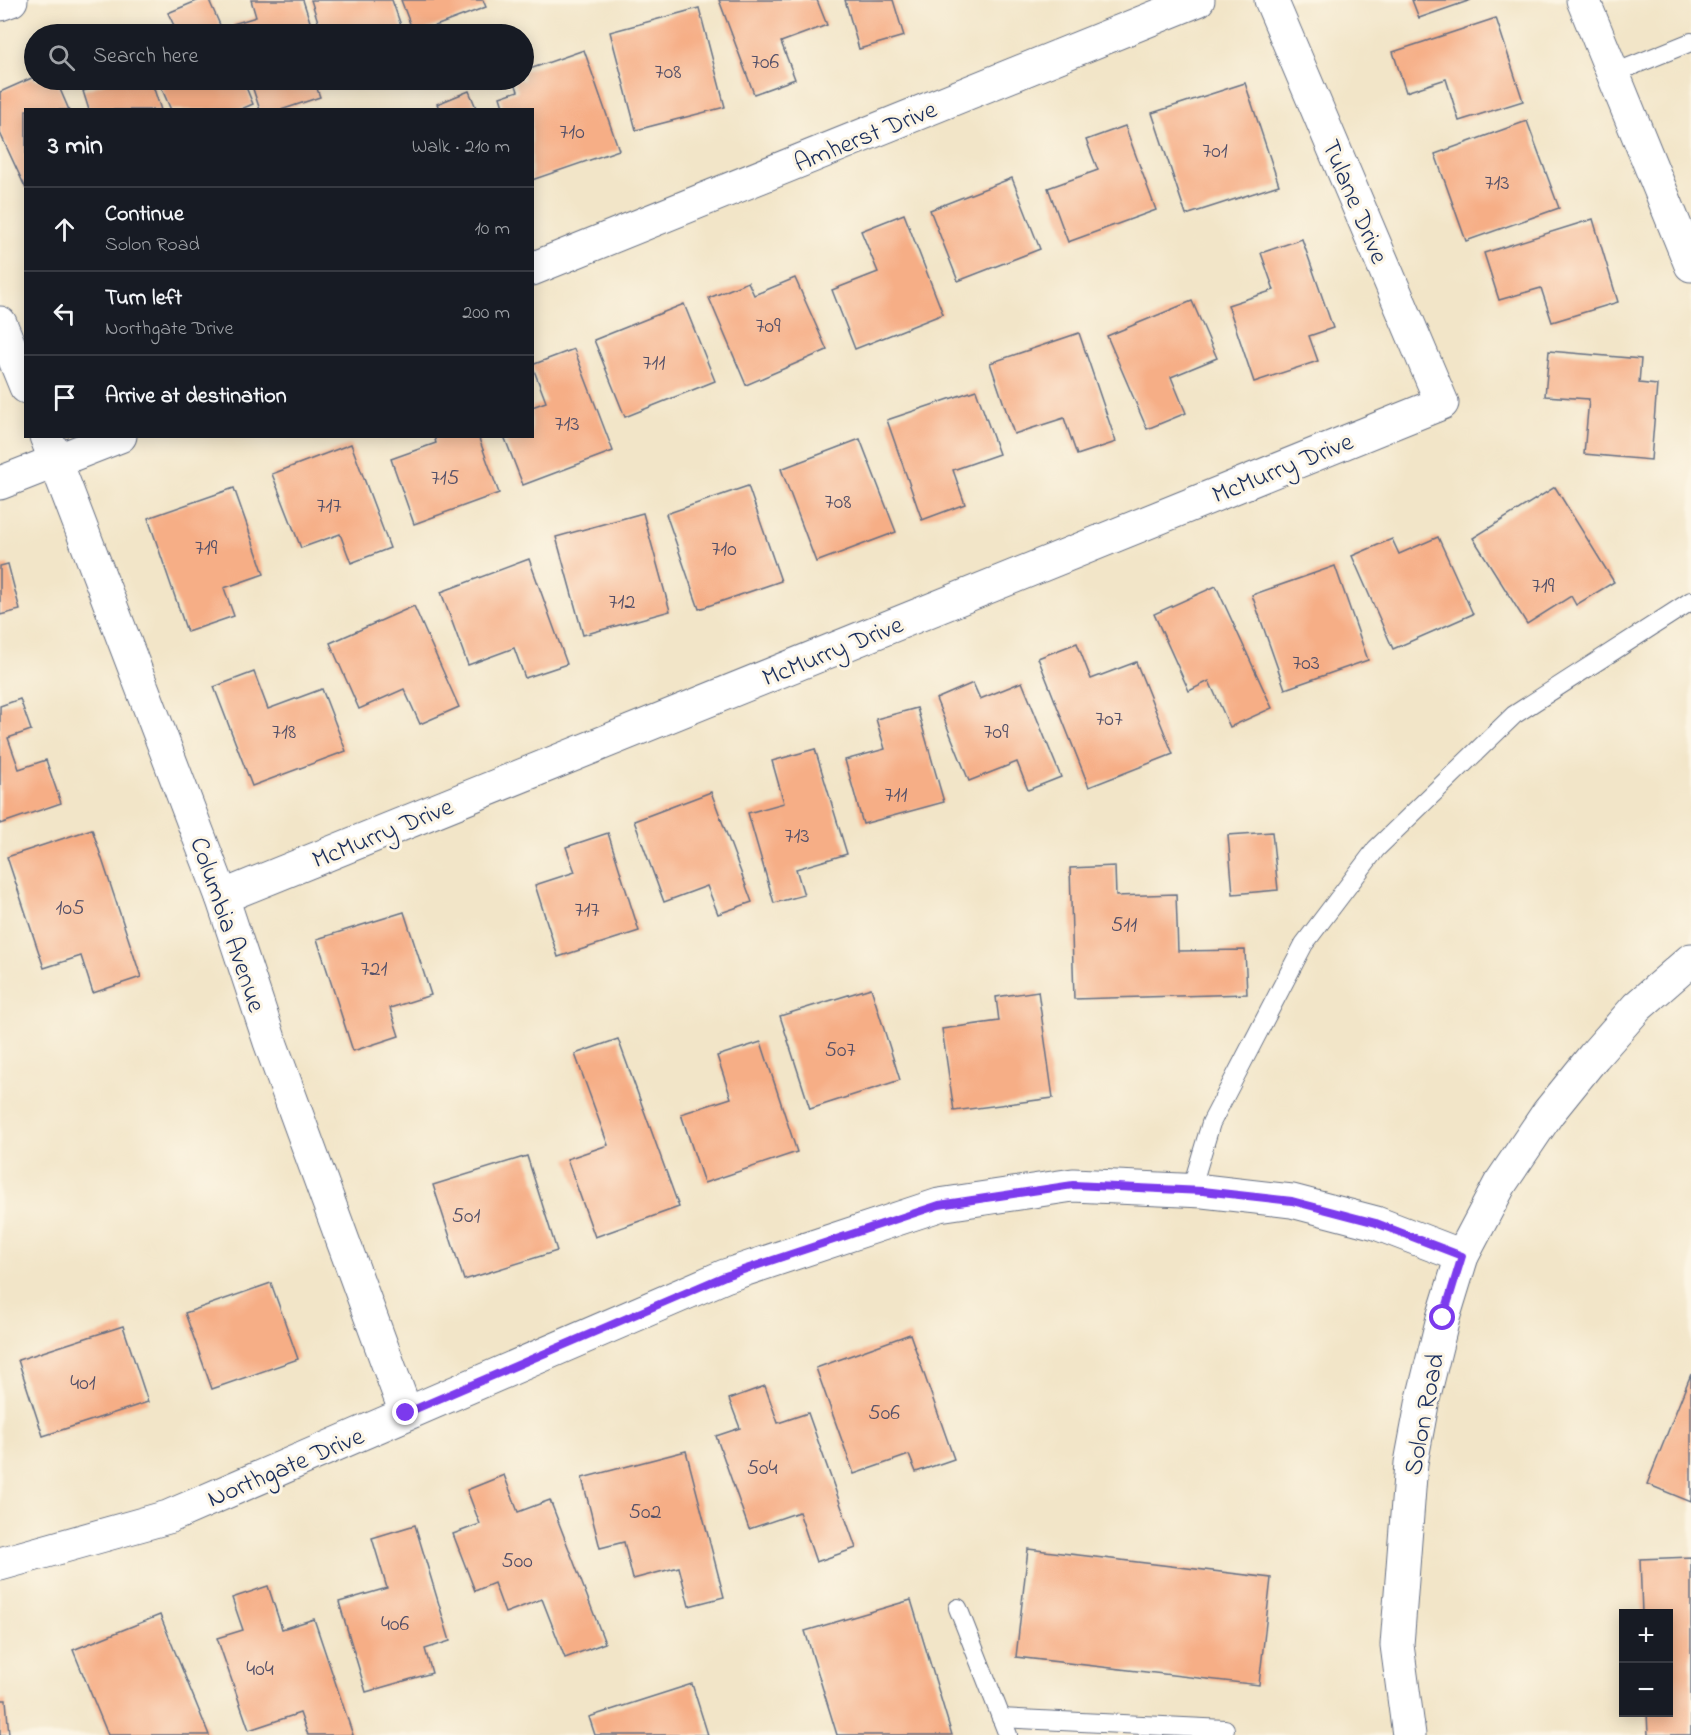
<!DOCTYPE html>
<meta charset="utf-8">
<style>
:root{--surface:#171b24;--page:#242831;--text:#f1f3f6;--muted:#9ea1a6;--line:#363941}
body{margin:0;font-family:"Indie Flower",sans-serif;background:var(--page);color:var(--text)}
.controls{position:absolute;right:18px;bottom:18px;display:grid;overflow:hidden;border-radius:0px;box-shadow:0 3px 15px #0003}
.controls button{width:54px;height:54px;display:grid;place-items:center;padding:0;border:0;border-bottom:2px solid var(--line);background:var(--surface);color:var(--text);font:30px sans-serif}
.stop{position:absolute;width:18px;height:18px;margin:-14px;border:4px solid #7c3aed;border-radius:50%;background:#fff}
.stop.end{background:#7c3aed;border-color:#fff;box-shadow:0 2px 6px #0008}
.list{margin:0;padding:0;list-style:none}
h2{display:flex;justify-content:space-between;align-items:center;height:78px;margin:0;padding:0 24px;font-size:26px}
h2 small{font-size:20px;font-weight:400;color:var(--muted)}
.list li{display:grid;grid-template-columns:39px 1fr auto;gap:18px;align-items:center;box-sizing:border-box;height:84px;padding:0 24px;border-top:2px solid var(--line)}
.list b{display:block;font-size:22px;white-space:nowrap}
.list p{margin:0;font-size:20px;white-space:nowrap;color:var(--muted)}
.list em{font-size:20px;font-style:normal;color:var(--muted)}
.icon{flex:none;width:33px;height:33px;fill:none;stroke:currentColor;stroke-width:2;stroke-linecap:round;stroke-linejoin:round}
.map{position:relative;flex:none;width:1691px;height:1735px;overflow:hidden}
.search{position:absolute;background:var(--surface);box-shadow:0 3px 15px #0003;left:24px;top:24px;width:510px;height:66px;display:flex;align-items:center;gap:15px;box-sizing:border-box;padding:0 21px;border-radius:33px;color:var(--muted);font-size:22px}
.panel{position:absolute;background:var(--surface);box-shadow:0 3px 15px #0003;left:24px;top:108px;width:510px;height:330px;border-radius:0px}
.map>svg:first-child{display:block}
</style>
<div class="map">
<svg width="1691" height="1735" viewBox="0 0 1691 1735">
<rect width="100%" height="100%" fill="#fcf5e5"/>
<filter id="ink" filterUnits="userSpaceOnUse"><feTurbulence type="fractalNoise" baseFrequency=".0167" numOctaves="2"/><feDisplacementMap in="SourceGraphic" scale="12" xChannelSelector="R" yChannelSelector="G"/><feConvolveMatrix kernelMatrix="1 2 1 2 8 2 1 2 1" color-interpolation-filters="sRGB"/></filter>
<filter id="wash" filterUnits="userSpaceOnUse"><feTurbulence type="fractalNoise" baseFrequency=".008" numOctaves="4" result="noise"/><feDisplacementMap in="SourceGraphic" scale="24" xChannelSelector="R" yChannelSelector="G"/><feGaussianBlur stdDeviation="1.35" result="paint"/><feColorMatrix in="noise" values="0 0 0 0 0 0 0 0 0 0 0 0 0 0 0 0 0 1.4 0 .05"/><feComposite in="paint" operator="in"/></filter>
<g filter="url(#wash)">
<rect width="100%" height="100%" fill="#f2e5c8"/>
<g id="blocks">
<g fill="#f6ae86">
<path d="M199,0H209L224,34H178L168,13Z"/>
<path d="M251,0H303L314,34H236L233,24L256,17Z"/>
<path d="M311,0H392L404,34H322Z"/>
<path d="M401,0H483L486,7L414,34Z"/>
<path d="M719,0H817L827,25L781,42L795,79L754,94Z"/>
<path d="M845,0H893L904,36L859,49Z"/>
<path d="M1412,0H1471L1419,18Z"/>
<path d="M699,8L725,107L636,130L610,32Z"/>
<path d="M1496,18L1523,101L1459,121L1446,79L1406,92L1393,52Z"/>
<path d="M584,50L619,150L532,180V110H504L500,97L518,91L514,80H524V71Z"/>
<path d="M34,77V80H56L69,110H26V189L0,133V92Z"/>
<path d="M104,80H151L161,110H89L83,91L105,83Z"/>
<path d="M158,80H243L253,104L239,110H171Z"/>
<path d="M250,80H314L320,97L281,110H260Z"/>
<path d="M1245,83L1279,185L1186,215L1152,113Z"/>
<path d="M469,91L477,110H440L437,104Z"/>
<path d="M1527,121L1559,208L1466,241L1435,154Z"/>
<path d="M1125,126L1156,210L1068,242L1048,188L1098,170L1086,140Z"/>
<path d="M1012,178L1040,249L958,281L930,210Z"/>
<path d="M904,214L943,314L855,349L832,290L878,272L861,231Z"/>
<path d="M1593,219L1618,302L1552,322L1541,288L1499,300L1484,253Z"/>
<path d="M1302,239L1333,328L1309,336L1318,361L1254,382L1228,305L1274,290L1261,253Z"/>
<path d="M795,278L827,350L746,385L709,298L748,282L754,295Z"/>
<path d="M1192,301L1217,358L1171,377L1186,413L1147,429L1107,336Z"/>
<path d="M684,304L715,381L625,417L594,340Z"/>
<path d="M1079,333L1116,442L1077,455L1064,418L1014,434L990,363Z"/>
<path d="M574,349L613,451L523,485L504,436H532V407L546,402L532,365Z"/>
<path d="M1549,351L1641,359L1639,383L1657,385L1651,460L1584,454L1589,399L1545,396Z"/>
<path d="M976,390L999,454L953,470L965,504L922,520L887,420Z"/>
<path d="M434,436H478L499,493L414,524L391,459L436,443Z"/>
<path d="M860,439L896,532L816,562L781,469Z"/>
<path d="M351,444L390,548L351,563L340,534L301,548L272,474Z"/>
<path d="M748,486L781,581L699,609L666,514Z"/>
<path d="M1555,487L1614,582L1576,605L1571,596L1527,624L1473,538Z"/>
<path d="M234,488L264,574L224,588L234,616L187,632L148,518Z"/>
<path d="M643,513L670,611L583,635L556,537Z"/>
<path d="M1438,537L1473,614L1393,649L1352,556L1392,539L1399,554Z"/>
<path d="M529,559L567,664L525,678L514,648L468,665L441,592Z"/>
<path d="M8,564L20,610L0,615V566Z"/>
<path d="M1335,566L1368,660L1285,689L1252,595Z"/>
<path d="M1216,586L1272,708L1230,727L1209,681L1189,691L1154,614Z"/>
<path d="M414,606L459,707L420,724L404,689L359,709L330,643Z"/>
<path d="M1077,643L1091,679L1136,662L1173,754L1089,787L1038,658Z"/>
<path d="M254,672L268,709L322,689L346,751L252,786L214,687Z"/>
<path d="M1022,682L1061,777L1028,790L1017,762L969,781L936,699L973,683L980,699Z"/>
<path d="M20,699L31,730L8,738L19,769L46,760L61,803L0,824V706Z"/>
<path d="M917,708L944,802L863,824L845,760L885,749L876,719Z"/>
<path d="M815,749L847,854L796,869L804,895L774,903L748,813L784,803L772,761Z"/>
<path d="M711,792L752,902L718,914L707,886L664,902L634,821Z"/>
<path d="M92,829L141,977L93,993L81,956L44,968L7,857Z"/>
<path d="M1272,832L1278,890L1233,894L1228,835Z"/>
<path d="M608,833L639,931L558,957L535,885L575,872L566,847Z"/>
<path d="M1115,866L1116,896L1176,894L1178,951L1245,950L1247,994L1074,999L1070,868Z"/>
<path d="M404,912L431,995L390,1008L399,1036L353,1051L317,939Z"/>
<path d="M871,988L900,1080L810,1109L780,1016Z"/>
<path d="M1038,991L1053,1098L954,1111L942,1029L999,1021L996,997Z"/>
<path d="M618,1039L679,1207L595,1237L567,1159L608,1145L575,1054Z"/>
<path d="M761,1042L797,1152L704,1183L681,1114L731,1098L717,1056Z"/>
<path d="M527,1156L557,1251L464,1280L433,1185Z"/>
<path d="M271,1283L298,1359L212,1389L185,1313Z"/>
<path d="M123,1326L148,1402L43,1436L18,1360Z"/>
<path d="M910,1334L954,1459L916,1472L909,1455L854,1474L816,1368Z"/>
<path d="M1691,1374V1502L1647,1484Z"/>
<path d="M765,1386L778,1423L808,1413L856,1548L816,1562L799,1512L749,1529L716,1436L740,1428L729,1399Z"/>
<path d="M686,1451L724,1597L689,1606L679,1567L633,1579L624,1542L600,1548L582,1478Z"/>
<path d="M504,1475L518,1512L550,1500L605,1643L565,1658L542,1599L505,1613L494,1583L475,1591L453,1534L480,1524L467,1490Z"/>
<path d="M415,1525L450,1641L425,1649L432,1673L366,1692L339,1602L387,1588L372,1538Z"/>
<path d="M1028,1549L1271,1578L1259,1685L1016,1657Z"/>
<path d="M1691,1557V1735H1648L1647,1712H1668V1614H1642L1640,1559Z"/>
<path d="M268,1586L282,1629L314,1619L353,1735H308L300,1713L249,1730L217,1638L243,1630L232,1598Z"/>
<path d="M911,1600L952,1735H837L805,1631Z"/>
<path d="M160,1615L209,1735H108L73,1650Z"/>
<path d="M692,1684L708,1735H595L589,1717Z"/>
<path d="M0,1700H6L9,1735H0Z"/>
</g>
</g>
</g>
<g filter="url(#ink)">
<use href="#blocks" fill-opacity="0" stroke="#666f83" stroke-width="1.5"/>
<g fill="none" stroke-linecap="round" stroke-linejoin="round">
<g stroke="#666f83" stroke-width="20">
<g id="lane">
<path d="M1612,74L1691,42"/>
<path d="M1191,1190L1211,1123L1304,944L1376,849L1514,715L1691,601"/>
<path d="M958,1608L1008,1735"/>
<path d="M1001,1718L1225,1729"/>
</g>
</g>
<g stroke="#666f83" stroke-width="35">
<g id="street">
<path d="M0,4L11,0"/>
<path d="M532,269L1198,0"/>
<path d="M0,323L26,387"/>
<path d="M46,436L222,897L270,1042L406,1413"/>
<path d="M0,483L120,436"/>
<path d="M222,897L1442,403L1271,0"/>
</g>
</g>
<g stroke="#666f83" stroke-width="35">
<g id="secondary">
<path d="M1583,0L1691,265"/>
<path d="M0,1564L168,1517L725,1276L939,1205L1073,1185L1203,1191L1292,1201L1376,1223L1462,1256"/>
<path d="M1409,1735L1397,1645L1411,1463L1423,1399L1443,1318L1462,1256L1500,1184L1548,1113L1594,1056L1637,1007L1691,960"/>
</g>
</g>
<use href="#lane" stroke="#fff" stroke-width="18"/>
<use href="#street" stroke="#fff" stroke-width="33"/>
<use href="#secondary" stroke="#fff" stroke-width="33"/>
</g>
</g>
<g fill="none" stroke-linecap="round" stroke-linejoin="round" filter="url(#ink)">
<path stroke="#7c3aed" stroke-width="8" d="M406,1413L725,1276L939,1205L1073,1185L1203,1191L1292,1201L1376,1223L1462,1256L1443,1318"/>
</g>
<g text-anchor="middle" stroke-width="6" stroke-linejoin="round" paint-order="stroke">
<g font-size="22" fill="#524f68">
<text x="765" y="68">706</text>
<text x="668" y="78">708</text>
<text x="572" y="138">710</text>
<text x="1215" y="157">701</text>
<text x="1497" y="189">713</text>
<text x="768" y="332">709</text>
<text x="654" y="369">711</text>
<text x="567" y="430">713</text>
<text x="445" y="484">715</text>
<text x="838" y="508">708</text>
<text x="329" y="512">717</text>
<text x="206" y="554">719</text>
<text x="724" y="555">710</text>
<text x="1543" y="592">719</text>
<text x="622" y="608">712</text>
<text x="1306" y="669">703</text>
<text x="1109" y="725">707</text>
<text x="284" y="738">718</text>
<text x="996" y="738">709</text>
<text x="896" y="801">711</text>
<text x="797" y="842">713</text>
<text x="70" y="914">105</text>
<text x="587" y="916">717</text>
<text x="1124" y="931">511</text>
<text x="374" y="975">721</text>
<text x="840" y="1056">507</text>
<text x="466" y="1222">501</text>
<text x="83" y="1389">401</text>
<text x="884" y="1419">506</text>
<text x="762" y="1474">504</text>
<text x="645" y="1518">502</text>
<text x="517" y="1567">500</text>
<text x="395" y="1630">406</text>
<text x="260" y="1675">404</text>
</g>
<g font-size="26" fill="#1b2f5e" stroke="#fcf5e5">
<text transform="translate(865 135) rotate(-22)" y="9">Amherst Drive</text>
<text transform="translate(1356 201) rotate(67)" y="9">Tulane Drive</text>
<text transform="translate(1282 467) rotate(-22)" y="9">McMurry Drive</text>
<text transform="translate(832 650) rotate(-22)" y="9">McMurry Drive</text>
<text transform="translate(382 832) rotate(-22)" y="9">McMurry Drive</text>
<text transform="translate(229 924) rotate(71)" y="9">Columbia Avenue</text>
<text transform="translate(1423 1414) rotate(-79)" y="9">Solon Road</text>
<text transform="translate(285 1466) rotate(-23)" y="9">Northgate Drive</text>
</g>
</g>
</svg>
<div class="controls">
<button>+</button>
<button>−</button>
</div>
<div class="stop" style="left:1443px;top:1318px"></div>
<div class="stop end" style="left:406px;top:1413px"></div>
<div class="search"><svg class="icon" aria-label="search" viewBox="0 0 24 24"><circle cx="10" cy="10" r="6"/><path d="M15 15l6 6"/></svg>Search here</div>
<section class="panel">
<h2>3 min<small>Walk · 210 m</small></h2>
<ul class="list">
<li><svg class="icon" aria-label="ahead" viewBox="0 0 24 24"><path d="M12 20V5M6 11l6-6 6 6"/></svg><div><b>Continue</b><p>Solon Road</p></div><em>10 m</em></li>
<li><svg class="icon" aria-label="left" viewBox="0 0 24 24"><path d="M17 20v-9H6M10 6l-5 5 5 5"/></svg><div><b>Turn left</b><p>Northgate Drive</p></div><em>200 m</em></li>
<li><svg class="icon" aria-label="arrive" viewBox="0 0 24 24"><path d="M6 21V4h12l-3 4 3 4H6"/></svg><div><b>Arrive at destination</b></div></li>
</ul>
</section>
</div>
